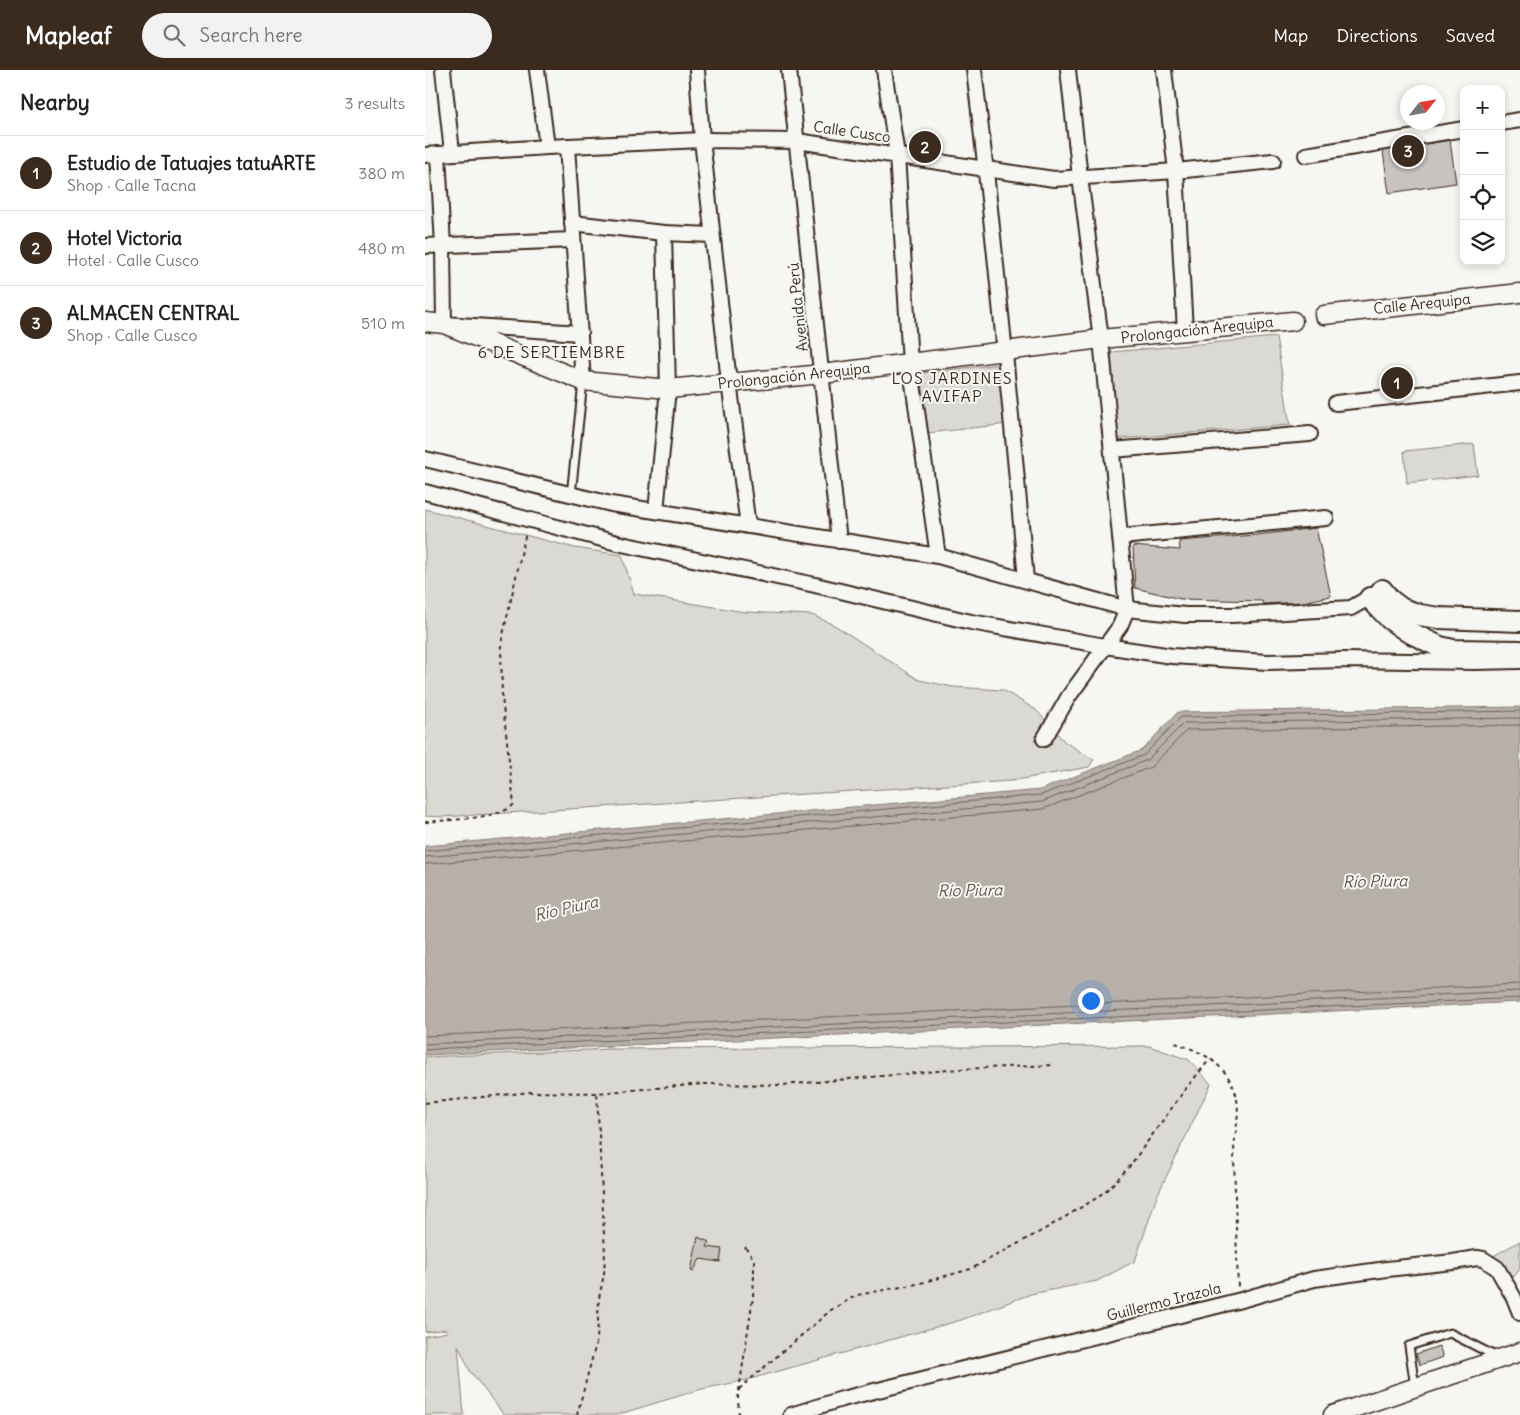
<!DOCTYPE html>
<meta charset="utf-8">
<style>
:root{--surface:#fff;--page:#f2f2f2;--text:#222;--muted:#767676;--line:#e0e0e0;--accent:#3b2a1e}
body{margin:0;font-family:Delius,sans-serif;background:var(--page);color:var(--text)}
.controls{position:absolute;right:15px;top:15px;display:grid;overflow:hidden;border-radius:10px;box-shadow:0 2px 8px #0003}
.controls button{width:45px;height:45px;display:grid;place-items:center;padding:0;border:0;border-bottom:1px solid var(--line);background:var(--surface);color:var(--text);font:25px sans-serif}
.compass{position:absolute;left:975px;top:15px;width:45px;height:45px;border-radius:50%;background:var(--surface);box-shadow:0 2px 8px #0003;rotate:59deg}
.you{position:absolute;left:665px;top:930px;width:18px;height:18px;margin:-12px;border:4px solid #fff;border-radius:50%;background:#1a73e8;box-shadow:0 0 0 8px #1a73e833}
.badge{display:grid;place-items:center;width:32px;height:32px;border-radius:50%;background:var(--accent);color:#fff;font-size:16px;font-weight:700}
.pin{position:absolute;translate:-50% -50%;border:2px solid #fff;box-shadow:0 1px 5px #0006}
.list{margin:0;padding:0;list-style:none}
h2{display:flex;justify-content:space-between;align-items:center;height:65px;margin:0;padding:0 20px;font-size:21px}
h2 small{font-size:16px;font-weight:400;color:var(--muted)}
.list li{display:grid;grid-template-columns:32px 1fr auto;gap:15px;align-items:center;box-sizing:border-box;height:75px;padding:0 20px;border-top:1px solid var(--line)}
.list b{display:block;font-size:19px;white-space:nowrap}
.list p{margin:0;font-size:16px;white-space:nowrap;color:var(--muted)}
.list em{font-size:16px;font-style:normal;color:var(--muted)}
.icon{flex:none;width:28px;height:28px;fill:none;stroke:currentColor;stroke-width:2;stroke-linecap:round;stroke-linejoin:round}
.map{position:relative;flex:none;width:1095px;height:1345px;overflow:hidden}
header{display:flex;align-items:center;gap:30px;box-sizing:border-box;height:70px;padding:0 25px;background:var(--accent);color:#fff}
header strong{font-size:24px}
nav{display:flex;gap:28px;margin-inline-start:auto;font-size:18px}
.search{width:350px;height:45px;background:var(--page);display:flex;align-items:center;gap:12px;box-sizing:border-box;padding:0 18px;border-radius:28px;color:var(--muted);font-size:19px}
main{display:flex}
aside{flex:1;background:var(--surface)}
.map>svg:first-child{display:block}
</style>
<header>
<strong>Mapleaf</strong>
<div class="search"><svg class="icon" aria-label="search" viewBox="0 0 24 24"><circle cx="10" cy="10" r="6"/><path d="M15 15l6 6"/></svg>Search here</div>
<nav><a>Map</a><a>Directions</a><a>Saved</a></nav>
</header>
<main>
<aside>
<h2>Nearby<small>3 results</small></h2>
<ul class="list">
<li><span class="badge">1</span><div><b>Estudio de Tatuajes tatuARTE</b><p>Shop · Calle Tacna</p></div><em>380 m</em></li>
<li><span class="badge">2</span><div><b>Hotel Victoria</b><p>Hotel · Calle Cusco</p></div><em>480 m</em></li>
<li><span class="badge">3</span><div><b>ALMACEN CENTRAL</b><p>Shop · Calle Cusco</p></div><em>510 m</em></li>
</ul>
</aside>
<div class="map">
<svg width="1095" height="1345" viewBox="0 0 1095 1345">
<rect width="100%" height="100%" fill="#f6f6f2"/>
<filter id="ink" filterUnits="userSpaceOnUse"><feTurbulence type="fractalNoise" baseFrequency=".02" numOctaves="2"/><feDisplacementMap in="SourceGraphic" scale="10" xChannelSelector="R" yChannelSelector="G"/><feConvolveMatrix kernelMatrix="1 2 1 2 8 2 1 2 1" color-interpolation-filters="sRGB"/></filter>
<g filter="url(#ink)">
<g fill="#dad9d3" stroke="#8a8278">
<path d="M851,267L865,355L692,369L686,282Z"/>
<path d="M575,294L582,354L503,363L496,303Z"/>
<path d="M1049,374L1053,405L982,413L979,381Z"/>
<path d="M0,439L150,478L197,485L209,524L320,542L387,545L411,556L494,610L528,617L578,620L611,640L640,672L669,690L664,697L586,711L18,747L0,746Z"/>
<path d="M724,976L764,990L786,1014L732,1126L710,1191L672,1211L606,1224L536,1250L322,1310L277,1319L191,1345H79L45,1301L33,1275L39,1345H0V1266L23,1262L21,1259L0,1262V987L185,979Z"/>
<path d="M1095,1171V1199L1088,1208C1082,1198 1076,1191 1063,1189Z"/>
</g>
<path fill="#b6b0a9" stroke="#857a71" d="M1095,637V932L0,985V776L615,720L717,680L753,642Z"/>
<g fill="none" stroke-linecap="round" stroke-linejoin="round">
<g stroke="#6c6056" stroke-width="1">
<path d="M0,781L616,725L719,685L756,647L1095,641"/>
<path d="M0,787L617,732L722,690L759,653L1095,648"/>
<path d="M0,794L618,739L726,697L762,660L1095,655"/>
<path d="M0,966L1095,914"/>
<path d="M0,974L1095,921"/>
<path d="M0,980L23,978L1095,928"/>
</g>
</g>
<g fill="#c8c3be" stroke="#3b2a1e">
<path d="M1025,70L1031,113L964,123L958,81Z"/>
<path d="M891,458L906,526L878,532L838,534L837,531L756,529L710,518L708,476L755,480L754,471L831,465Z"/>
<path d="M273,1167L284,1172L282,1177L297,1179L295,1192L275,1189L268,1202L266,1201Z"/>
<path d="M1014,1276L1018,1287L995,1295L991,1284Z"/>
</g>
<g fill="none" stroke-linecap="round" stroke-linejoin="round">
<g stroke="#3b2a1e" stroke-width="11">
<g id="service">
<path d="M146,425L158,312"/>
<path d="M990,1317L984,1276L1025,1263L1072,1287"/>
</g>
</g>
<g stroke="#3b2a1e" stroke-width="18">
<g id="minor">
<path d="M18,0L27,82"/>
<path d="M112,0L122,77"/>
<path d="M272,0L277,70L304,312L323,456"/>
<path d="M364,0L414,471"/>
<path d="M459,0L472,85L485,293L513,486"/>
<path d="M549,0C570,170 586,340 601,510"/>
<path d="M739,0L751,101L760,261"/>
<path d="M1076,53L1095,50"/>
<path d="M142,76L158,311"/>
<path d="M13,84L18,176L19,254L155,263"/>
<path d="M0,85L122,77L277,70L372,71L629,109L751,101L848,91"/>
<path d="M881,85L1039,59"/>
<path d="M147,153L239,163L287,165"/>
<path d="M0,176L148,170"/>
<path d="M911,333L1095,313"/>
<path d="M687,380L885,364"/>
<path d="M0,389L186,434L513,486L702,539L760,545H807L926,538L952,523"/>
<path d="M0,422L192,473L390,515L546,552L680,576L747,586L842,592L919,590L1049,592L1095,591"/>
<path d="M231,441L243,319L239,163"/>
<path d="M695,467L901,448"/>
<path d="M619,669L644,626L695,556L702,539L676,269L655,107L643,0"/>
<path d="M366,1345L417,1329L816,1230L889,1209L962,1199L1028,1192L1052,1188L1058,1189L1072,1198L1089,1228L1095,1243"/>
</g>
</g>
<g stroke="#3b2a1e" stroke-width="21">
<g id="tertiary">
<path d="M899,245L1095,223"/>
<path d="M0,252L19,254L158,311L243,319L397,304L676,269L868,251"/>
<path d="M908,1345L1095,1282"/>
</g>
</g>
<g stroke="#3b2a1e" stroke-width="24">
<g id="secondary">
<path d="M957,520L965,530L977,539L995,545L1014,548L1095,551"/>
<path d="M945,528L965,549L982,561L1015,577L1028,580L1095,581"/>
</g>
</g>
<g stroke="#3b2a1e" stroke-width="2" stroke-dasharray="4 4" stroke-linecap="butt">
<path d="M0,752C20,750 78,749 89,734L77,627L76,574L101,462"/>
<path d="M750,973C773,980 796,991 807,1014C818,1035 810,1059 809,1081C809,1096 810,1112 810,1127C811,1157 812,1188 813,1218"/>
<path d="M0,1033L106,1022L172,1023L278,1014L358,1015L534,999L630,995"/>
<path d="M314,1319L406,1240L432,1225L492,1214L546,1199L620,1159L670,1129L684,1118L704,1097L762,1017L785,989"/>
<path d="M152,1345L172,1270L174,1228L179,1204L180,1184L172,1023"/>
<path d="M314,1345L313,1327L328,1227L329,1205V1191L325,1183L319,1176"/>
</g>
<use href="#service" stroke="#f6f6f2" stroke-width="7"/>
<use href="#minor" stroke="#f6f6f2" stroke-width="14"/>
<use href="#tertiary" stroke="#f6f6f2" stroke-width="18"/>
<use href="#secondary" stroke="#f6f6f2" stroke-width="20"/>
</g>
</g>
<g text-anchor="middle" stroke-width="4" stroke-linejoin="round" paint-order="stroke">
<g font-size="15" fill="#3b2a1e" stroke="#f6f6f2">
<text transform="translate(427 62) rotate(8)" y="5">Calle Cusco</text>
<text transform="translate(997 234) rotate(-6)" y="5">Calle Arequipa</text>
<text transform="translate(373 237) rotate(-96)" y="5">Avenida Perú</text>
<text transform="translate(772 260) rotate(-6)" y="5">Prolongación Arequipa</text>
<text transform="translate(369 306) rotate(-6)" y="5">Prolongación Arequipa</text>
<text transform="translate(739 1232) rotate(-14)" y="5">Guillermo Irazola</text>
</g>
<g font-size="16" letter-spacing="1" fill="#3b2a1e" stroke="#f6f6f2">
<text x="127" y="288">6 DE SEPTIEMBRE</text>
<text x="527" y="314">LOS JARDINES<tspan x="527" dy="18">AVIFAP</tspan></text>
</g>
<g font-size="16" font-style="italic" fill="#605248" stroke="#f6f6f2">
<text transform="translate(950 811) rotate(-1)" y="6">Río Piura</text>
<text transform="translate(545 820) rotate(-1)" y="6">Río Piura</text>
<text transform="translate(141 838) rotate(-13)" y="6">Río Piura</text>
</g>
</g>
</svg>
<div class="controls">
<button>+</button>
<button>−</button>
<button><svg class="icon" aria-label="locate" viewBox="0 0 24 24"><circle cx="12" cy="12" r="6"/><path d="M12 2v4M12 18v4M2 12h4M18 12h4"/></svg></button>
<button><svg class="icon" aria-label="layers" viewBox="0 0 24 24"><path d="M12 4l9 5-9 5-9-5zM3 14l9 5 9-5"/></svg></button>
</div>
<svg class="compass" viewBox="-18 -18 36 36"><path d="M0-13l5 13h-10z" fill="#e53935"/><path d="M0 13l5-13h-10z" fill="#767676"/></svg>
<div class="you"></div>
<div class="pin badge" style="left:972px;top:313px">1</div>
<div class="pin badge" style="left:500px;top:77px">2</div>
<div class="pin badge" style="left:983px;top:81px">3</div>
</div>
</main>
